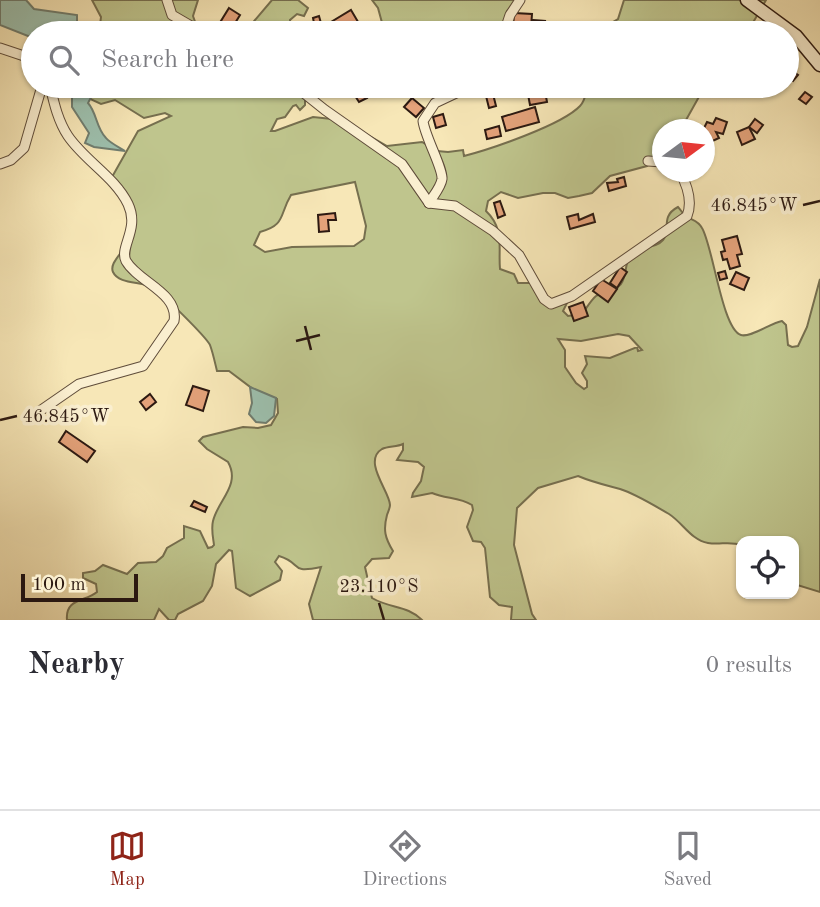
<!DOCTYPE html>
<meta charset="utf-8">
<style>
:root{--surface:#fff;--page:#f2f2f3;--text:#2b2b33;--muted:#7c7c81;--line:#e1e1e2;--accent:#8f2418}
body{margin:0;font-family:"Old Standard TT",serif;background:var(--page);color:var(--text)}
.controls{position:absolute;right:21px;bottom:21px;display:grid;overflow:hidden;border-radius:14px;box-shadow:0 2px 5px #0004}
.controls button{width:63px;height:63px;display:grid;place-items:center;padding:0;border:0;border-bottom:2px solid var(--line);background:var(--surface);color:var(--text);font:35px sans-serif}
.compass{position:absolute;left:652px;top:119px;width:63px;height:63px;border-radius:50%;background:var(--surface);box-shadow:0 2px 5px #0004;rotate:75deg}
.scale{position:absolute;left:21px;bottom:18px;width:117px;box-sizing:border-box;padding-left:7px;border:4px solid #2c1911;border-top:0;font-size:19px;line-height:24px;white-space:nowrap;color:#2c1911;-webkit-text-stroke:5px #faefd0;paint-order:stroke}
.list{margin:0;padding:0;list-style:none}
h2{display:flex;justify-content:space-between;align-items:center;height:91px;margin:0;padding:0 28px;font-size:30px}
h2 small{font-size:23px;font-weight:400;color:var(--muted)}
.icon{flex:none;width:38px;height:38px;fill:none;stroke:currentColor;stroke-width:2;stroke-linecap:round;stroke-linejoin:round}
.map{position:relative;flex:none;width:820px;height:620px;overflow:hidden}
.search{position:absolute;background:var(--surface);box-shadow:0 2px 5px #0004;left:21px;right:21px;top:21px;height:77px;display:flex;align-items:center;gap:18px;box-sizing:border-box;padding:0 24px;border-radius:38px;color:var(--muted);font-size:26px}
.sheet{height:189px;background:var(--surface)}
nav{display:flex;justify-content:space-around;align-items:center;box-sizing:border-box;height:98px;border-top:2px solid var(--line);background:var(--surface);font-size:19px;color:var(--muted)}
nav a{display:grid;justify-items:center;gap:4px}
nav .on{color:var(--accent)}
.map>svg:first-child{display:block}
</style>
<div class="map">
<svg width="820" height="620" viewBox="0 0 820 620">
<rect width="100%" height="100%" fill="#f7e7b7"/>
<filter id="stains"><feTurbulence type="fractalNoise" baseFrequency=".00286" numOctaves="4"/><feColorMatrix values="0 0 0 0 .2 0 0 0 0 .09 0 0 0 0 .02 0 0 0 .5 -.17"/></filter>
<radialGradient id="worn" r=".72"><stop offset=".6" stop-color="#630" stop-opacity="0"/><stop offset="1" stop-color="#630" stop-opacity=".3"/></radialGradient>
<g fill="#bfc58d" stroke="#766f4f" stroke-width="2" fill-rule="evenodd">
<path d="M92,0H198L193,16L199,33H99L101,17Z"/>
<path d="M272,0H298L308,8L304,16L297,14L290,20L291,33H244Z"/>
<path d="M372,0H518L507,11L501,33H394L384,30L378,8Z"/>
<path d="M624,0H766L747,33H594L618,19Z"/>
<path d="M108,86H299L305,95V105L300,110L296,105L293,106L285,117L277,119L271,131H275L313,117L332,119L350,125L387,146L422,142L437,151L448,152L463,150L464,156C491,149 562,125 580,106C585,101 586,93 588,86H705L681,129L662,130V152L647,166L610,176L592,193L579,196L568,198L555,193H543L518,198L501,192L488,201L486,211C505,229 498,248 500,269L514,274L518,283H531L549,305L567,303L563,311L568,316L582,314C586,309 591,300 596,296C604,291 614,292 621,284C629,273 622,258 637,250C645,246 656,248 663,240C672,230 659,217 678,207C681,210 682,213 685,215C691,221 697,219 702,228C713,246 722,329 741,335C750,338 771,323 782,321L786,325L788,345L792,347L798,346L807,327L820,279V592L794,584V541H741V545C730,541 720,545 708,543C691,540 683,523 669,514C655,506 636,494 620,489C605,485 592,482 578,476L538,488L517,508L514,545L532,614L536,620H511L512,607L499,605L490,597L485,548L481,542L473,541L467,527L473,510L472,505C459,497 446,499 432,493L412,497L413,493L421,481L424,467L418,462L397,460L403,450V444C397,447 388,446 382,449C362,461 390,492 390,505C390,508 388,512 387,515C383,530 385,538 393,551L389,558L372,559L365,567L372,598C391,609 407,605 422,620H313L309,604L321,567C288,574 303,563 279,556L275,562L282,571L280,580L250,596L236,588L232,551L229,550L216,564L212,586L203,601L178,614L175,620H169L159,609L154,620H67C65,598 85,602 97,592L96,584L83,578V573L95,571L103,565L127,574L138,563L156,562L163,556L167,548L184,538V526L200,531L208,548L212,547L214,545C213,537 211,529 213,521C218,500 241,485 228,462L207,449L199,441L203,437L243,427L258,428L271,425L278,413L277,399L253,389L229,371H217C215,363 213,353 210,345C206,337 162,293 153,288C143,281 119,285 113,272C109,263 123,253 126,244C135,220 122,199 112,177L138,131L171,116L165,113L144,118L115,100L101,104L88,98ZM355,182L366,226L364,239L354,246L292,247L265,252L254,245L260,232C286,225 279,215 291,195ZM618,334L629,336L642,350L638,351L637,347L610,358L585,356L587,364L582,373L587,381V387L584,389L576,383L565,367V350L558,339L581,341Z"/>
</g>
<g fill="#9dc0ae" stroke="#707d6f" stroke-width="2">
<path d="M0,0H26L34,9L77,15V30L73,33H33V38L0,25Z"/>
<path d="M72,86H97L88,103C97,113 96,128 106,138C110,143 119,147 125,151L94,147L85,143L89,133L72,107Z"/>
<path d="M250,387L276,398L274,416L266,423L256,422L249,414L252,403Z"/>
</g>
<g fill="#e4a27a" stroke="#2c1911" stroke-width="2">
<path d="M229,8L240,15L229,33H223L216,29Z"/>
<path d="M351,10L364,32L331,33L326,25Z"/>
<path d="M514,13L532,14L531,28L513,27Z"/>
<path d="M319,16L322,27L315,28L313,18Z"/>
<path d="M533,20L545,21L544,27L532,26Z"/>
<path d="M788,68L798,75L793,81L787,77Z"/>
<path d="M361,86L367,98L359,102L352,91Z"/>
<path d="M477,86H504L479,92Z"/>
<path d="M544,86L547,102L530,105L527,89Z"/>
<path d="M492,90L496,106L489,108L485,92Z"/>
<path d="M805,92L812,97L806,104L799,99Z"/>
<path d="M412,98L424,108L416,117L404,107Z"/>
<path d="M535,107L539,122L506,131L502,117Z"/>
<path d="M443,114L446,125L436,128L433,117Z"/>
<path d="M716,118L727,122L723,134L716,132L719,138L706,144L705,148L704,130H703L707,122L713,124Z"/>
<path d="M755,119L763,125L757,133L749,127Z"/>
<path d="M499,126L501,136L487,139L485,130Z"/>
<path d="M749,127L755,139L742,145L737,132Z"/>
<path d="M624,177L626,186L609,191L607,183L618,182L617,179Z"/>
<path d="M500,201L505,215L498,218L494,203Z"/>
<path d="M335,213L336,220H328L329,231L319,232L318,215Z"/>
<path d="M578,214L579,220L593,214L595,222L570,229L567,217Z"/>
<path d="M737,236L742,254L737,255L740,266L730,269L727,259L723,260L721,252L725,251L722,240Z"/>
<path d="M620,267L627,272L617,288L610,283Z"/>
<path d="M725,271L727,278L720,280L718,273Z"/>
<path d="M736,272L749,278L744,290L730,284Z"/>
<path d="M601,279L617,289L608,302L593,291Z"/>
<path d="M583,302L588,316L574,321L569,307Z"/>
<path d="M193,386L209,391L203,411L186,405Z"/>
<path d="M150,394L156,402L146,410L140,402Z"/>
<path d="M66,431L95,451L87,462L59,442Z"/>
<path d="M194,501L207,507L205,512L191,506Z"/>
</g>
<g fill="none" stroke-linecap="round" stroke-linejoin="round">
<g stroke="#5f4c3a" stroke-width="11">
<g id="street">
<path d="M167,0L172,15L203,33"/>
<path d="M504,33L510,15L520,0"/>
<path d="M0,48L24,56L33,62"/>
<path d="M295,86L325,110L402,164L429,203"/>
<path d="M648,161L662,162"/>
<path d="M0,164L11,160L24,148L42,86"/>
<path d="M429,203L455,206L493,231L519,255L544,299L551,304L572,296L687,216C693,201 687,185 680,172"/>
<path d="M429,203C433,196 441,187 442,179C443,168 425,137 423,121L435,103L471,86"/>
<path d="M37,413L79,384L143,366L174,321C179,293 138,282 126,261C119,247 140,229 128,204C115,177 85,161 68,136C58,121 54,103 50,86"/>
</g>
</g>
<g stroke="#2c1911" stroke-width="15">
<path id="secondary" d="M747,0L796,36L820,65"/>
</g>
<use href="#street" stroke="#faefd0" stroke-width="9"/>
<use href="#secondary" stroke="#faefd0" stroke-width="12"/>
</g>
<path fill="none" stroke="#2c1911" stroke-width="2.5" d="M803,205L820,201M305,326L311,350M296,341L320,335M0,420L17,416M379,603L384,620"/>
<g font-size="18" text-anchor="middle" fill="#2c1911" stroke="#faefd0" stroke-width="7" stroke-linejoin="round" paint-order="stroke">
<text x="754" y="211">46.845°W</text>
<text x="66" y="422">46.845°W</text>
<text x="379" y="592">23.110°S</text>
</g>
<rect width="100%" height="100%" filter="url(#stains)"/>
<rect width="100%" height="100%" fill="url(#worn)"/>
</svg>
<div class="controls">
<button><svg class="icon" aria-label="locate" viewBox="0 0 24 24"><circle cx="12" cy="12" r="6"/><path d="M12 2v4M12 18v4M2 12h4M18 12h4"/></svg></button>
</div>
<svg class="compass" viewBox="-18 -18 36 36"><path d="M0-13l5 13h-10z" fill="#e53935"/><path d="M0 13l5-13h-10z" fill="#7c7c81"/></svg>
<div class="scale">100 m</div>
<div class="search"><svg class="icon" aria-label="search" viewBox="0 0 24 24"><circle cx="10" cy="10" r="6"/><path d="M15 15l6 6"/></svg>Search here</div>
</div>
<section class="sheet">
<h2>Nearby<small>0 results</small></h2>
<ul class="list">
</ul>
</section>
<nav>
<a class="on"><svg class="icon" aria-label="map" viewBox="0 0 24 24"><path d="M3 6l6-2 6 2 6-2v14l-6 2-6-2-6 2zM9 4v14M15 6v14"/></svg>Map</a>
<a><svg class="icon" aria-label="directions" viewBox="0 0 24 24"><path d="M12 3l9 9-9 9-9-9zM9 14v-3h6M13 9l2 2-2 2"/></svg>Directions</a>
<a><svg class="icon" aria-label="saved" viewBox="0 0 24 24"><path d="M7 4h10v16l-5-4-5 4z"/></svg>Saved</a>
</nav>
